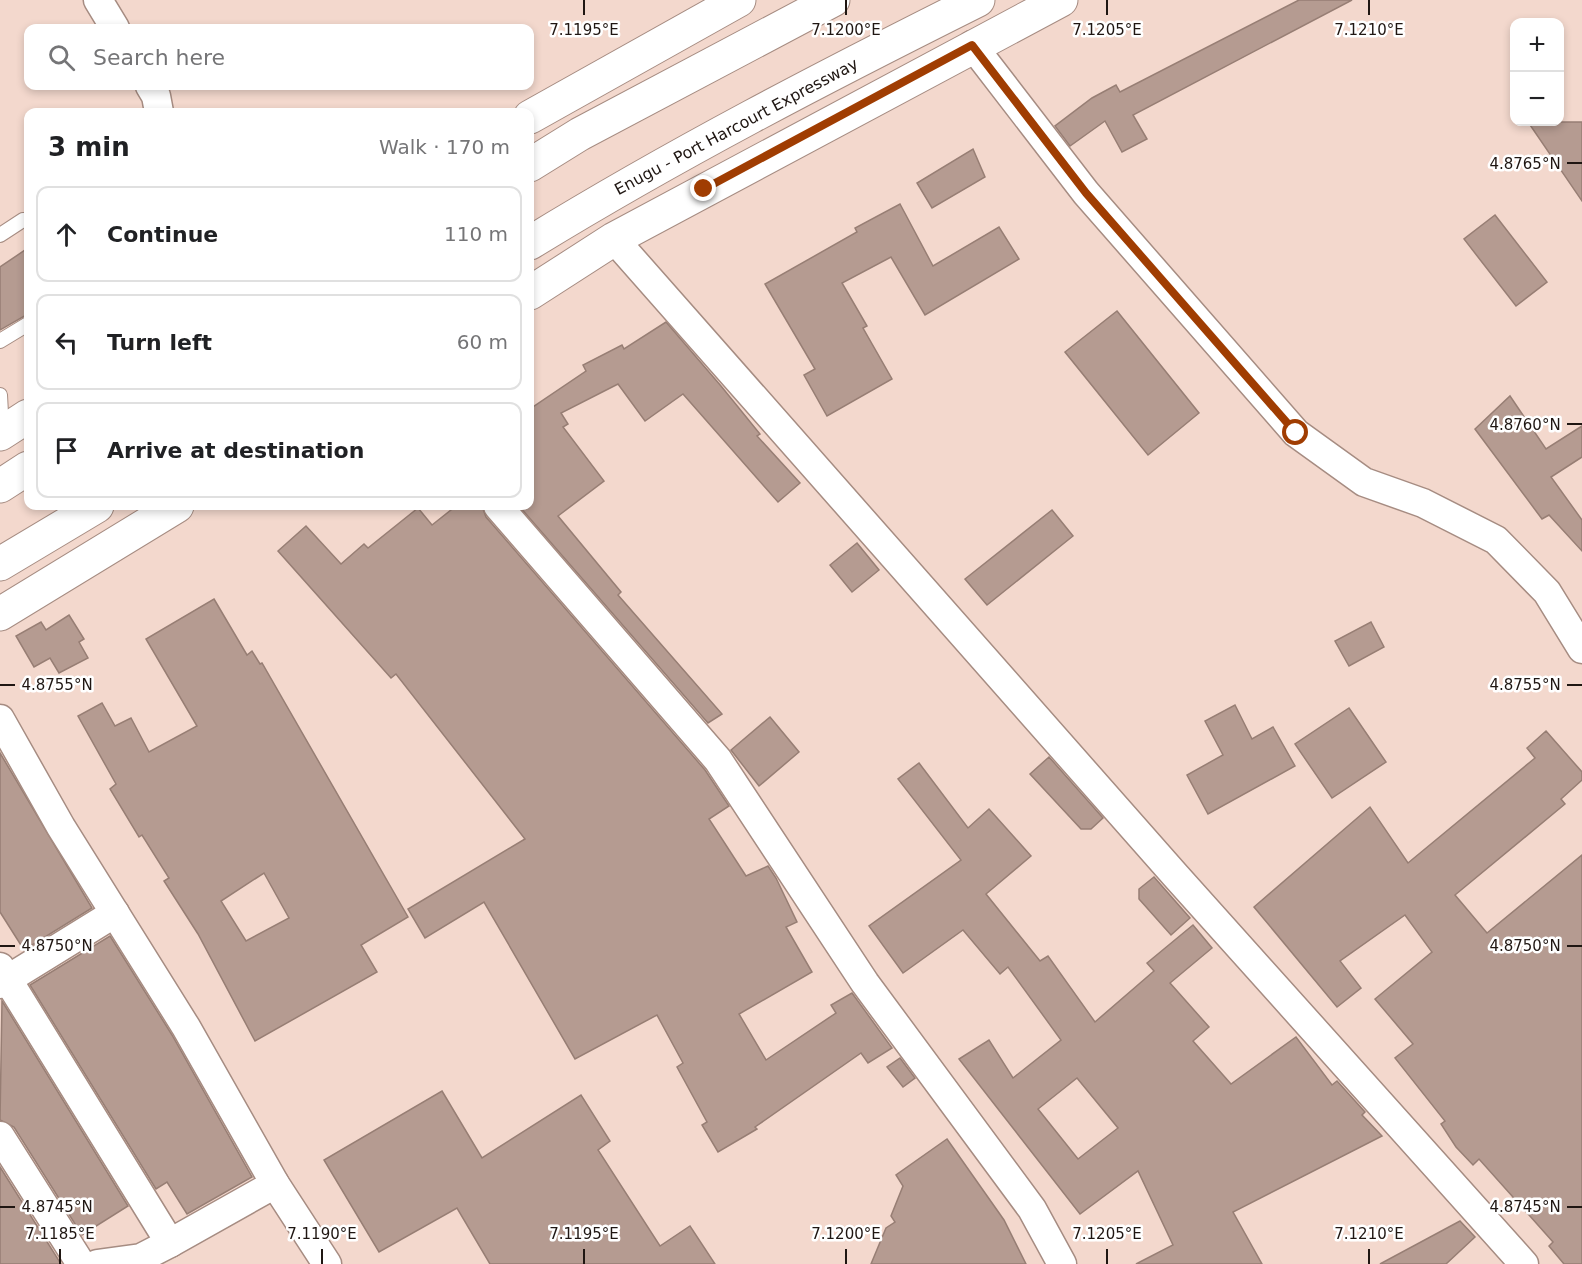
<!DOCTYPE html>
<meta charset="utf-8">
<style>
:root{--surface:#fff;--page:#f6f6f6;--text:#202124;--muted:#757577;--line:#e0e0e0}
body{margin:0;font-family:"DejaVu Sans",sans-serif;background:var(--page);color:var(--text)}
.controls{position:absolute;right:18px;top:18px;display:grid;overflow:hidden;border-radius:12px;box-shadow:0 3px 9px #0003}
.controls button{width:54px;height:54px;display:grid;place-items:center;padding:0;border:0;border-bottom:2px solid var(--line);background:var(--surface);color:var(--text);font:30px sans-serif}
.stop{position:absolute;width:18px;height:18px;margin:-14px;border:4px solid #a03d02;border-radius:50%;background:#fff}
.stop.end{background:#a03d02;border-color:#fff;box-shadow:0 2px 6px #0008}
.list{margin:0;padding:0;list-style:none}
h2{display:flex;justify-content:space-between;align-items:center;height:78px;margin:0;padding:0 24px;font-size:26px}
h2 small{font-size:20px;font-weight:400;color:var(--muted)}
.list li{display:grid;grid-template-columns:39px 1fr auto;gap:18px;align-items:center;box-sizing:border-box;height:96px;margin:0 12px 12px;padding:0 12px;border:2px solid var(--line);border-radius:12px}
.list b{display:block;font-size:22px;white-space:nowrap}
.list em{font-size:20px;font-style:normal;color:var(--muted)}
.icon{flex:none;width:33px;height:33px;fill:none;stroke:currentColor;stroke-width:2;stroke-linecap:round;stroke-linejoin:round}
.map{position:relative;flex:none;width:1582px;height:1264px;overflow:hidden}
.search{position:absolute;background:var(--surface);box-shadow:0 3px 9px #0003;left:24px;top:24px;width:510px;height:66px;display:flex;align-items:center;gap:15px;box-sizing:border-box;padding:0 21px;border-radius:12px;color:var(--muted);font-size:22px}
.panel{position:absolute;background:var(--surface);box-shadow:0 3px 9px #0003;left:24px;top:108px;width:510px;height:402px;border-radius:12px}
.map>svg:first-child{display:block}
</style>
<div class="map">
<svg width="1582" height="1264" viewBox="0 0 1582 1264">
<rect width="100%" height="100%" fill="#f3d8cd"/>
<g fill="#b59b91" stroke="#977e74" stroke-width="1.5" fill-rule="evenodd">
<path d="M1299,0H1352L1133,115L1147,139L1122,152L1105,121L1070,146L1055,126L1092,98L1116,85L1120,92Z"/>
<path d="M1528,122H1582V201Z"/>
<path d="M973,149L985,177L932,208L917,183Z"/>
<path d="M900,204L933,266L999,227L1019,259L925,315L891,257L842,283L867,326L863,328L892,379L827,416L804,375L815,369L765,284L857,232L855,228Z"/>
<path d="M1495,215L1547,282L1516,306L1464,239Z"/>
<path d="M28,248V314L0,330V267Z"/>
<path d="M1117,311L1199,413L1148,455L1065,352Z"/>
<path d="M666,322L721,386L760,434L757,436L800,483L778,502L683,394L645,421L618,384L561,413L568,424L563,427L604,481L558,516L621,592L618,595L722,714L708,723L519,506H530V409L586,371L583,365L622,345L624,349Z"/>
<path d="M1510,396L1546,449L1582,426V457L1551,477L1582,520V551L1549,515L1542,519L1475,429Z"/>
<path d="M456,506H482L486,517L705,770L729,806L709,819L746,876L768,866L776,878L797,922L786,927L812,972L739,1014L766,1060L836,1013L831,1005L852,993L892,1048L868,1063L861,1053L755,1127L757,1129L718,1152L702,1125L707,1122L677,1067L683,1063L657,1015L575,1059L484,902L425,938L408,909L525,839L396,674L391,678L278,551L306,526L341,564L364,544L368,548L418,508L432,525Z"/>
<path d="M1052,510L1073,536L987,605L965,579Z"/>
<path d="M857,543L879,570L852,592L830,565Z"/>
<path d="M214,599L247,655L252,651L260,664L262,663L408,917L361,945L377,972L255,1041L198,934L164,881L169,878L142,835L139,837L110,789L116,784L78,716L102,703L115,726L131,718L149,752L197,726L146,639ZM264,873L289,918L246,941L221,901Z"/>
<path d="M69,615L84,639L79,642L88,658L59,673L50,658L34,667L16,636L41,622L46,630Z"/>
<path d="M1371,622L1384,647L1349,666L1335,641Z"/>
<path d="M1235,705L1252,739L1273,727L1295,766L1208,814L1187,775L1223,755L1205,721Z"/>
<path d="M1349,708L1386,762L1332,798L1295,744Z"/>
<path d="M770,717L799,752L759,786L731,750Z"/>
<path d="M1546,731L1582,772V780L1561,799L1565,804L1455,895L1487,933L1582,855V1264H1564L1549,1246L1553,1242L1479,1159L1473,1165L1456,1147L1441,1124L1445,1121L1395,1058L1413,1044L1375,999L1432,952L1405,915L1340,961L1361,988L1337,1007L1254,907L1370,807L1408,863L1535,758L1527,748Z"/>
<path d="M0,753L92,908L24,950L0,912Z"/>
<path d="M1049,757L1103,818L1091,829H1081L1030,774Z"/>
<path d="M919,763L968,828L989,809L1031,856L986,894L1040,961L1048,956L1095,1022L1154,971L1147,963L1193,925L1212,948L1170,983L1209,1027L1193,1041L1231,1084L1296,1037L1332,1085L1337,1081L1365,1112L1362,1115L1382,1136L1233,1212L1262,1264H1136L1173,1245L1138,1171L1080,1214L959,1059L989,1040L1013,1078L1061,1040L1008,967L1000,974L963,930L903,973L869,926L961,860L898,779ZM1077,1078L1118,1128L1078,1159L1038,1109Z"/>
<path d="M1154,877L1190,918L1171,935L1139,899V889Z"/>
<path d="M110,936L172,1035L252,1177L187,1214L167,1182L156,1189L30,985Z"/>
<path d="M2,1001L128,1206L82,1235L14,1127L0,1120Z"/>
<path d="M900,1058L915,1078L903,1087L887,1067Z"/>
<path d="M442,1091L482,1158L581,1095L610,1141L598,1150L660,1246L690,1226L715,1264H490L457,1208L379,1252L324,1160Z"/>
<path d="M947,1139L1004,1220L1026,1264H871L886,1228L895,1222L891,1216L903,1186L896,1175Z"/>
<path d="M0,1167L61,1264H0Z"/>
<path d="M1460,1221L1475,1237L1446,1264H1380Z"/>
</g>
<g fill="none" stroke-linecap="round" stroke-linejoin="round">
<g stroke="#a68c82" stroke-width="16">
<g id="lane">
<path d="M0,235L23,220H28"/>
<path d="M0,341L28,324"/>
<path d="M0,395L2,432"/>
</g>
</g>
<g stroke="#a68c82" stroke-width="31">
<g id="street">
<path d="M98,0L115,28"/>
<path d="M972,45L1086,193L1296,433L1364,482L1423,503L1496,540L1547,592L1582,649"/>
<path d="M150,86L156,96L159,112"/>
<path d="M614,239L1175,875L1524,1264"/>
<path d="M498,506L718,760L865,983L1032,1209L1062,1264"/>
<path d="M0,719L61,827L186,1027L275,1184L327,1264"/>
<path d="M0,967L170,1243L275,1184"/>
<path d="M0,984L115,913"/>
<path d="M0,1136L81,1264"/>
<path d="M97,1264L141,1258L170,1243"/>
</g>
</g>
<g stroke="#a68c82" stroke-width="35">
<g id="primary">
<path d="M530,117L739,0"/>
<path d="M530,293L614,239L1061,0"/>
<path d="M0,434L28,416"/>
<path d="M0,614L177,506"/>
</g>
</g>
<g stroke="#a68c82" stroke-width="35">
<g id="highway">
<path d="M530,165L580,134L833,0"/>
<path d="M530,243C675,154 826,76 978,0"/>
<path d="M0,486L28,468"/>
<path d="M0,564L97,506"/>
</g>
</g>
<use href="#lane" stroke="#fff" stroke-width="14"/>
<use href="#street" stroke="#fff" stroke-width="28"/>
<use href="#primary" stroke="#fff" stroke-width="33"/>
<use href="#highway" stroke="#fff" stroke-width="33"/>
</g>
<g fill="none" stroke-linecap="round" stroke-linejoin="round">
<path stroke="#a03d02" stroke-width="8" d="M704,189L972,45L1086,193L1296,433"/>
</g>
<path fill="none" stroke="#1f1612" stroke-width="2" d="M584,0V15M846,0V15M1107,0V15M1369,0V15M1567,163H1582M1567,424H1582M0,685H15M1567,685H1582M0,946H15M1567,946H1582M0,1207H15M1567,1207H1582M60,1249V1264M322,1249V1264M584,1249V1264M846,1249V1264M1107,1249V1264M1369,1249V1264"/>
<g text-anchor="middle" stroke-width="5" stroke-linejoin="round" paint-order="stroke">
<g font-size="16" fill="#1f1612" stroke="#fff">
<text transform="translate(736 126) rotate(-28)" y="6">Enugu - Port Harcourt Expressway</text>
</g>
</g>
<g font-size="15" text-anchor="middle" fill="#1f1612" stroke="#fff" stroke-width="5" stroke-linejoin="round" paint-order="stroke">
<text x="584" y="35">7.1195°E</text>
<text x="846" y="35">7.1200°E</text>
<text x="1107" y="35">7.1205°E</text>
<text x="1369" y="35">7.1210°E</text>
<text x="1525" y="169">4.8765°N</text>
<text x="1525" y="430">4.8760°N</text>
<text x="57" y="690">4.8755°N</text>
<text x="1525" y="690">4.8755°N</text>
<text x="57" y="951">4.8750°N</text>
<text x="1525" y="951">4.8750°N</text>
<text x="57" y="1212">4.8745°N</text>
<text x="1525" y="1212">4.8745°N</text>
<text x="60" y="1239">7.1185°E</text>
<text x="322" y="1239">7.1190°E</text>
<text x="584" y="1239">7.1195°E</text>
<text x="846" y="1239">7.1200°E</text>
<text x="1107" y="1239">7.1205°E</text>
<text x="1369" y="1239">7.1210°E</text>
</g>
</svg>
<div class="controls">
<button>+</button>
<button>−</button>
</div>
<div class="stop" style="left:1296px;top:433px"></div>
<div class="stop end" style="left:704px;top:189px"></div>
<div class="search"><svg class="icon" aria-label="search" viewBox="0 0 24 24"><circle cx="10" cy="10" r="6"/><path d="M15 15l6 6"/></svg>Search here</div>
<section class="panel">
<h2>3 min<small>Walk · 170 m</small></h2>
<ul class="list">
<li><svg class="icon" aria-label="ahead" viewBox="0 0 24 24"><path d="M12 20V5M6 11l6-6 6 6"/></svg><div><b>Continue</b></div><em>110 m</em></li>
<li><svg class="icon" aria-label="left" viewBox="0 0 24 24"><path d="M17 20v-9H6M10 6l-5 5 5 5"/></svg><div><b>Turn left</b></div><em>60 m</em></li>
<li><svg class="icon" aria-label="arrive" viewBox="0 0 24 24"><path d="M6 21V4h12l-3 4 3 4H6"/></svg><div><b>Arrive at destination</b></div></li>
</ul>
</section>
</div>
